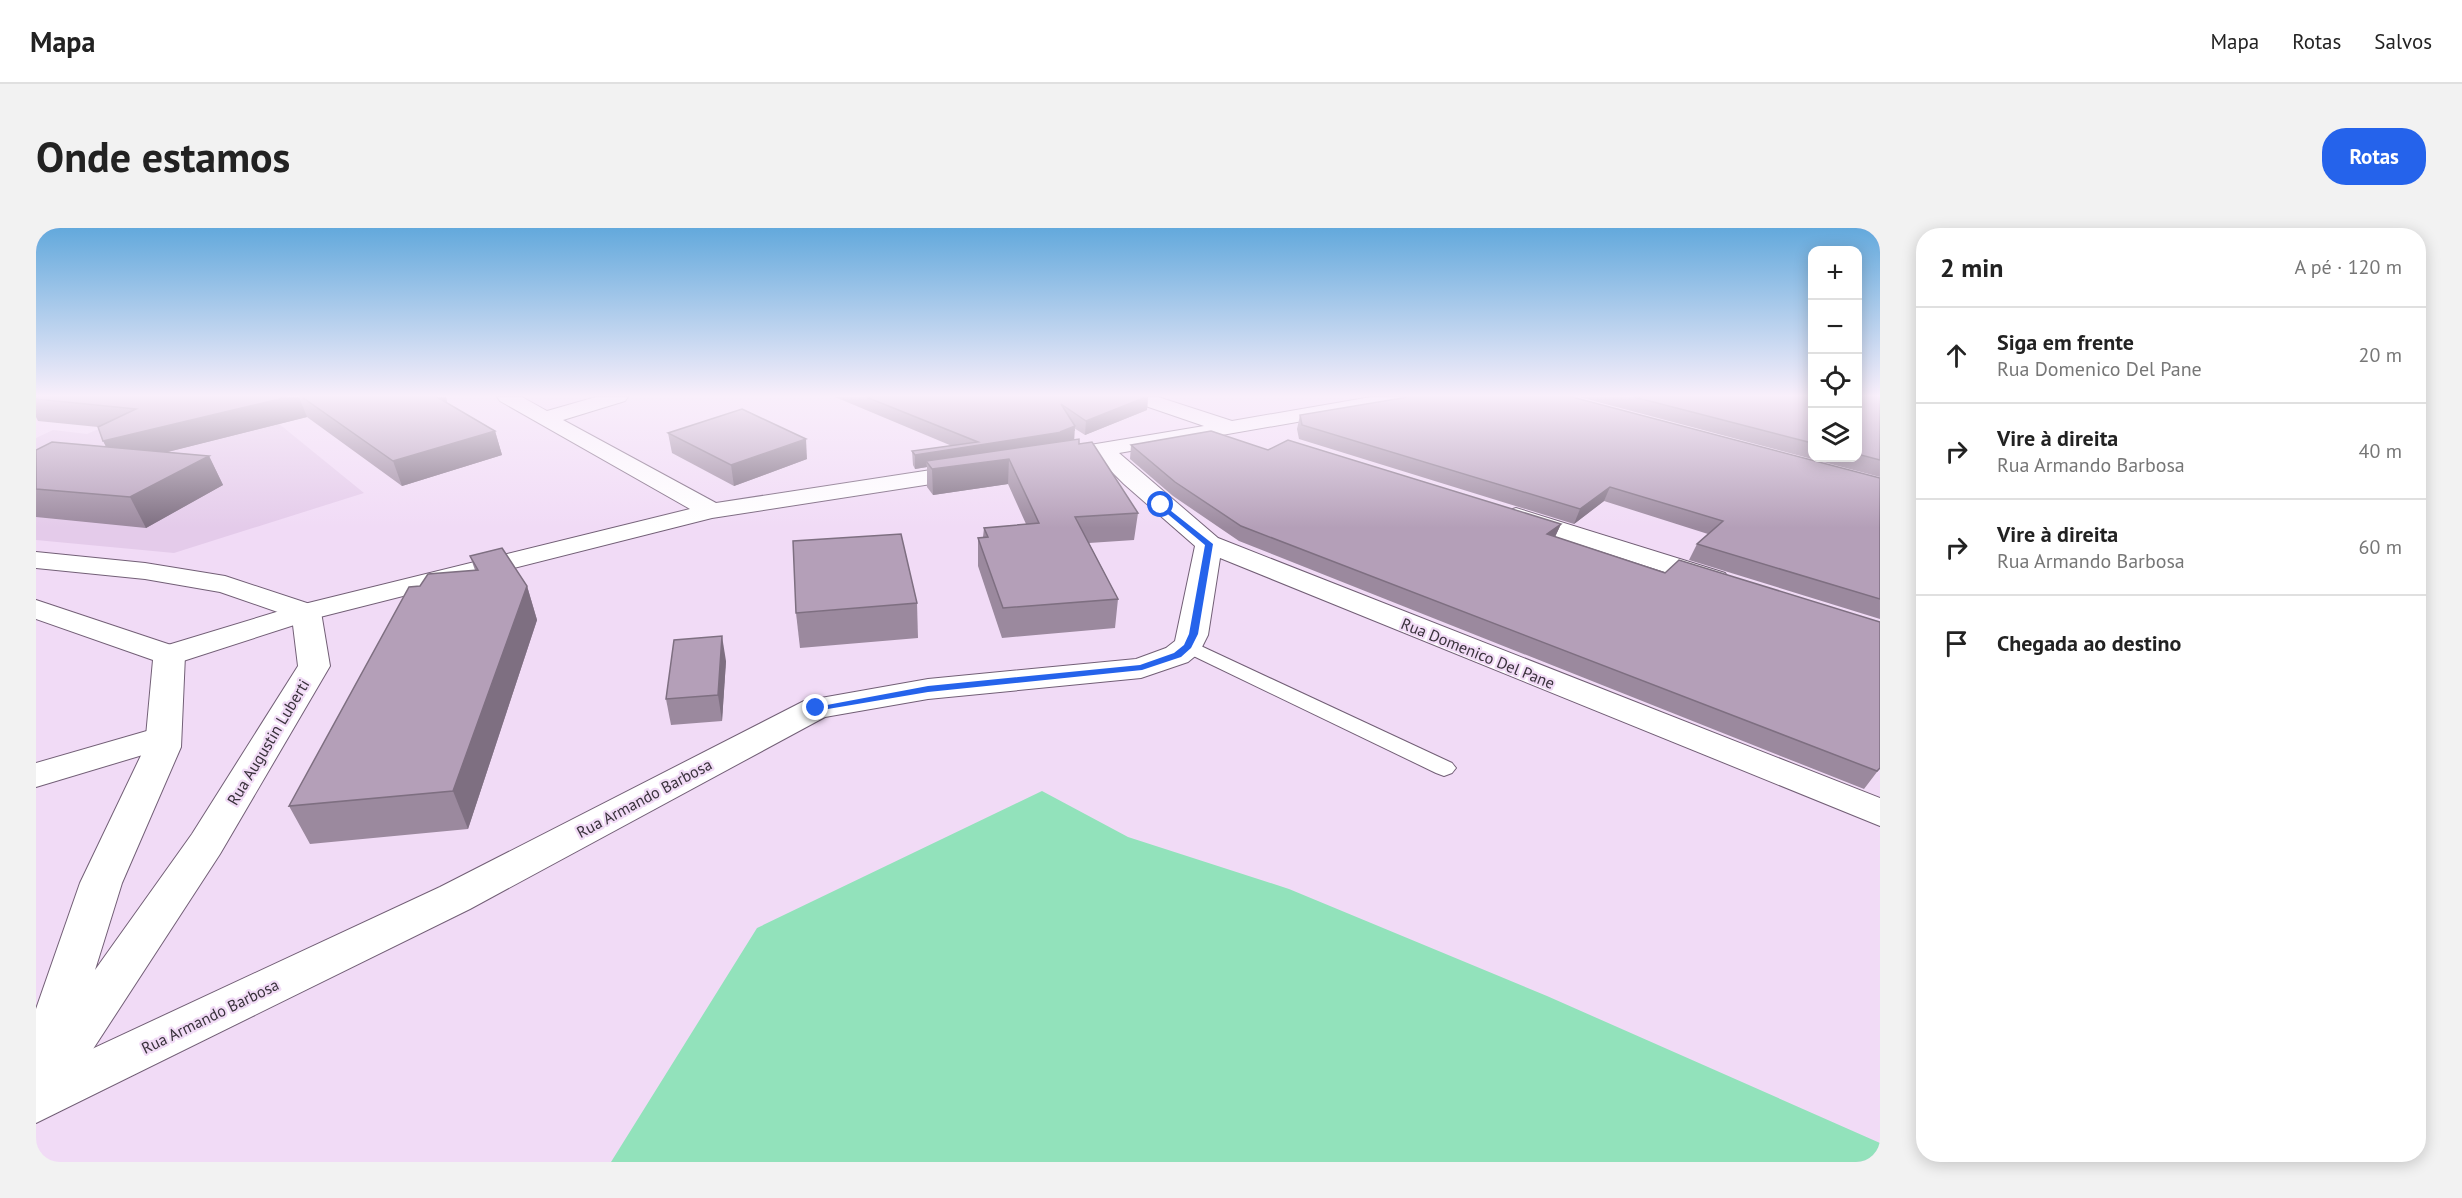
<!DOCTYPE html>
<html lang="pt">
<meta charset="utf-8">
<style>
:root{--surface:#fff;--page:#f2f2f2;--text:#222;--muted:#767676;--line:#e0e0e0;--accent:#2563eb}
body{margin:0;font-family:"PT Sans",sans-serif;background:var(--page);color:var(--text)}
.controls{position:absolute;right:18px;top:18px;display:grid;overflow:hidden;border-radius:12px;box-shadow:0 3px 15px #0003}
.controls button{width:54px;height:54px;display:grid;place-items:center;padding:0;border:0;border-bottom:2px solid var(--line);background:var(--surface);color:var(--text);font:30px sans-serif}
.stop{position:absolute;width:18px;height:18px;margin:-14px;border:4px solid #2563eb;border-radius:50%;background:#fff}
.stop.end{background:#2563eb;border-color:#fff;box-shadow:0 2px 6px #0008}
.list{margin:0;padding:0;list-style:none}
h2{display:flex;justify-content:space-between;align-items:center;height:78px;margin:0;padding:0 24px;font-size:26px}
h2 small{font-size:20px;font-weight:400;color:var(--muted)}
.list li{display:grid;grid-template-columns:39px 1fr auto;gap:18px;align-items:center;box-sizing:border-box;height:96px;padding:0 24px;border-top:2px solid var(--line)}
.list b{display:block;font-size:22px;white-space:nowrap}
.list p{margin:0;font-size:20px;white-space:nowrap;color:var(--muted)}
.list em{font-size:20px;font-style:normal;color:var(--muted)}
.icon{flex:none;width:33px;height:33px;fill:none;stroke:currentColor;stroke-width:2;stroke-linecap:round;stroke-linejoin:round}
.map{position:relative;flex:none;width:1844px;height:934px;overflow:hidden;border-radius:24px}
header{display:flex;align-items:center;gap:36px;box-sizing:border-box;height:84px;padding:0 30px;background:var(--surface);border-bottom:2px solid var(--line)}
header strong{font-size:28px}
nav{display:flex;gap:33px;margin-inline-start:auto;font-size:21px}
.intro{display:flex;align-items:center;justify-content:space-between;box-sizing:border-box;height:144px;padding:0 36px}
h1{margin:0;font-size:42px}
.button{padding:15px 27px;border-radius:24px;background:var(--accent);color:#fff;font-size:21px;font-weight:700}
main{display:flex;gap:36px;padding:0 36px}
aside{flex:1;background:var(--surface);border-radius:24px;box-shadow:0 3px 15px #0003}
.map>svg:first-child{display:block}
</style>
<header>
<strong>Mapa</strong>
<nav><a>Mapa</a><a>Rotas</a><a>Salvos</a></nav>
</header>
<div class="intro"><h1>Onde estamos</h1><a class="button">Rotas</a></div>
<main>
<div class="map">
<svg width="1844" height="934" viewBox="0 0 1844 934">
<rect width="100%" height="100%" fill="#f1dbf6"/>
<path fill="#e4cbea" d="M136,169H210L328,265L138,325L0,312V210L17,202L51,206Z"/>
<path fill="#92e2bb" d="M1006,563L1092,609L1253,661L1511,768L1844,915V934H575L721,700Z"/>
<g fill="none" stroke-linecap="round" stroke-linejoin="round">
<g stroke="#725f76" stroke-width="2">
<path id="service" d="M1152,412L1416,535L1420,540L1416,545L1408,548L1400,545L1145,422L1142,418L1145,414Z"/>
</g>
<g stroke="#725f76" stroke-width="2">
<g id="minor">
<path d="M461,169H486L511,183L560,169H592L589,173L527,192L680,275L934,236L942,238L946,243L942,248L934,250L676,290L280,390L144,434L133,436L122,434L117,427L122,420L260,378L654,281L464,173Z"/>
<path d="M1092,169H1122L1196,193L1335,169H1380L1377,173L1370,175L1083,225L1182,310L1844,570V598L1184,330L1172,407L1163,425L1152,434L1105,450L892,471L789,489L434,681L0,895V847L404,659L768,473L892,451L1100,431L1130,420L1139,413L1159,318L1088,256L1061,229L1018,237L1010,235L1007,230L1010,225L1018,223L1168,198L1095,173Z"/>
<path d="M1480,280L1689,345L1693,351L1689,357L1679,359L1669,357L1471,293L1467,288L1471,283Z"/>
<path d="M128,498L140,501L145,509L140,517L0,559V535Z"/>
</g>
</g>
<g stroke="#725f76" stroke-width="2">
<path id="tertiary" d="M0,324L109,335L189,348L280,378L285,384L294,438L184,626L18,881L0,888V781L44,655L109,519L117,432L0,391V372L144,420L149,427L145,519L86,655L59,742L156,606L262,438L256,389L184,364L109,351L0,340Z"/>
</g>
<use href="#service" fill="#fff" fill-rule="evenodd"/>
<use href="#minor" fill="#fff" fill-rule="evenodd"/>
<use href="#tertiary" fill="#fff" fill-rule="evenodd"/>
</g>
<g fill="#9b899e">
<path d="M0,169H410L411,174H410L459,203L466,227L366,258L271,189L131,224L173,228L187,257L110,300L0,289V222L70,219L62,199L2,193L0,189Z"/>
<path d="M799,169H1112L1111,182L1049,207L1038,200V211L1043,216L1102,285L1098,312L1053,315L1082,371L1079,400L966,410L942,338V310L947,309L948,300L990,296L972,256L897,267L891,259V239L879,241L877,237L876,223L916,218Z"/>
<path d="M1543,169H1776V230H1821V169H1844V249Z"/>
<path d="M1264,187L1844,250V391L1653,332L1661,316L1672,306L1568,273L1538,296L1263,211L1261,201Z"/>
<path d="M632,205L771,231L698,258L636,225Z"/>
<path d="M1095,217L1232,222L1525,296L1519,309L1629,345L1844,540L1828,561L1203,313L1137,268L1094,231Z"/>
<path d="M434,328L491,358L501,392L432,601L274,616L253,578L439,342Z"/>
<path d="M881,375L882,410L764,420L760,385Z"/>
<path d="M690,433L686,493L635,497L630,471Z"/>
</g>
<g fill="#7e6f81">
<path d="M252,169H263L271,189L80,237L67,213Z"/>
<path d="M385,169H410L411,174L389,180Z"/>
<path d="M1110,169H1112L1111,182L1049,207L1050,193Z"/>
<path d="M1039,198L1038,216L890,233L891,239L879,241V227Z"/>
<path d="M459,203L466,227L366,258L357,233Z"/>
<path d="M770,211L771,231L698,258L695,237Z"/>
<path d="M173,228L187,257L110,300L94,269Z"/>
<path d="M973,231L972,256L897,267L896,241Z"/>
<path d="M1574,259L1568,273L1538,296L1544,281Z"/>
<path d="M1525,296L1518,311L1511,306Z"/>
<path d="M491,358L501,392L432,601L417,563Z"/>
<path d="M686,408L690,433L686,493L682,467Z"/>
</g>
<g fill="#b49fb8" stroke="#7e6f81" stroke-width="1.5">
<path d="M0,169H252L67,213L62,199L100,181L0,171Z"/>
<path d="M266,169H401L459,203L357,233Z"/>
<path d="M830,169H1110L1050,193L1025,176L1039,198L1024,204L1039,202L879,227L876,223L942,214Z"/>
<path d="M1372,169H1536L1844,250V371L1661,316L1687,293L1574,259L1544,281L1266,197L1264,187Z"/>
<path d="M1598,169H1776V215Z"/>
<path d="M1821,169H1844V232L1821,226Z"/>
<path d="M706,181L770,211L695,237L632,205Z"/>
<path d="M1175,203L1232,222L1252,212L1525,296L1511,306L1629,345L1643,332L1844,394V540L1841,543L1205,298L1139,254L1095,217Z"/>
<path d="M1043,211V216L1056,214L1102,285L1039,289L1082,371L967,380L942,310L952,309L948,300L1003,295L973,231L896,241L890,233Z"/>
<path d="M16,214L173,228L94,269L0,261V222Z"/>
<path d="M865,306L881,375L760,385L757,313Z"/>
<path d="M466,320L491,358L417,563L253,578L373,359L384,358L392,346L442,342L434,328Z"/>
<path d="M686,408L682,467L630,471L638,412Z"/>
</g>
<linearGradient id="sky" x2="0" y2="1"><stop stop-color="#63a9dc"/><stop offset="0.56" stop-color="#f9effb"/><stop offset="1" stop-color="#f9effb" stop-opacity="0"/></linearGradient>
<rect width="1844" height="300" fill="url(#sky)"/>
<path fill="#2563eb" d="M1125,275L1177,316L1162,406L1155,420L1145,429L1106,442L892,464L780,483L775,480L892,458L1104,437L1138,425L1148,417L1153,406L1169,317L1122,278Z"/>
<g text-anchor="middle" stroke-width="4.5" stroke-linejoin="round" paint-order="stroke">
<g font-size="16" fill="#39313b" stroke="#f1dbf6">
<text transform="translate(1442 425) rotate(22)" y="6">Rua Domenico Del Pane</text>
<text transform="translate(232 514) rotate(-59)" y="6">Rua Augustin Luberti</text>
<text transform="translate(608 570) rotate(-28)" y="6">Rua Armando Barbosa</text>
<text transform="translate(174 788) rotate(-26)" y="6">Rua Armando Barbosa</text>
</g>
</g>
</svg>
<div class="controls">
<button>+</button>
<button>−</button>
<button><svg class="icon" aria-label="locate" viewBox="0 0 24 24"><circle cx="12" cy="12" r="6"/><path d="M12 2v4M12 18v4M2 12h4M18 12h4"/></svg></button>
<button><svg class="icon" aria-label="layers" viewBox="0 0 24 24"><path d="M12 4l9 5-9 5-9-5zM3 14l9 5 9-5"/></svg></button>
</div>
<div class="stop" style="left:1125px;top:277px"></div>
<div class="stop end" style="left:780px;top:480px"></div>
</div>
<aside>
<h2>2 min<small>A pé · 120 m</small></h2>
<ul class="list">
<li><svg class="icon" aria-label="ahead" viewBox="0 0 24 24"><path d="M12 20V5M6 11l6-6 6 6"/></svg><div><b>Siga em frente</b><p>Rua Domenico Del Pane</p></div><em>20 m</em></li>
<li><svg class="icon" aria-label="right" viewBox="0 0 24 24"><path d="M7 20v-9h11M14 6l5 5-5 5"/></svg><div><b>Vire à direita</b><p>Rua Armando Barbosa</p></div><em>40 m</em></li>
<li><svg class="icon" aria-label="right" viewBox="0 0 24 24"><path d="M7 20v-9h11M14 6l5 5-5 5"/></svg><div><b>Vire à direita</b><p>Rua Armando Barbosa</p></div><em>60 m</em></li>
<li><svg class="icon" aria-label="arrive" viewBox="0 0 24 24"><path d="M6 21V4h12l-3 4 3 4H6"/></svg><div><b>Chegada ao destino</b></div></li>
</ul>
</aside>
</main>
